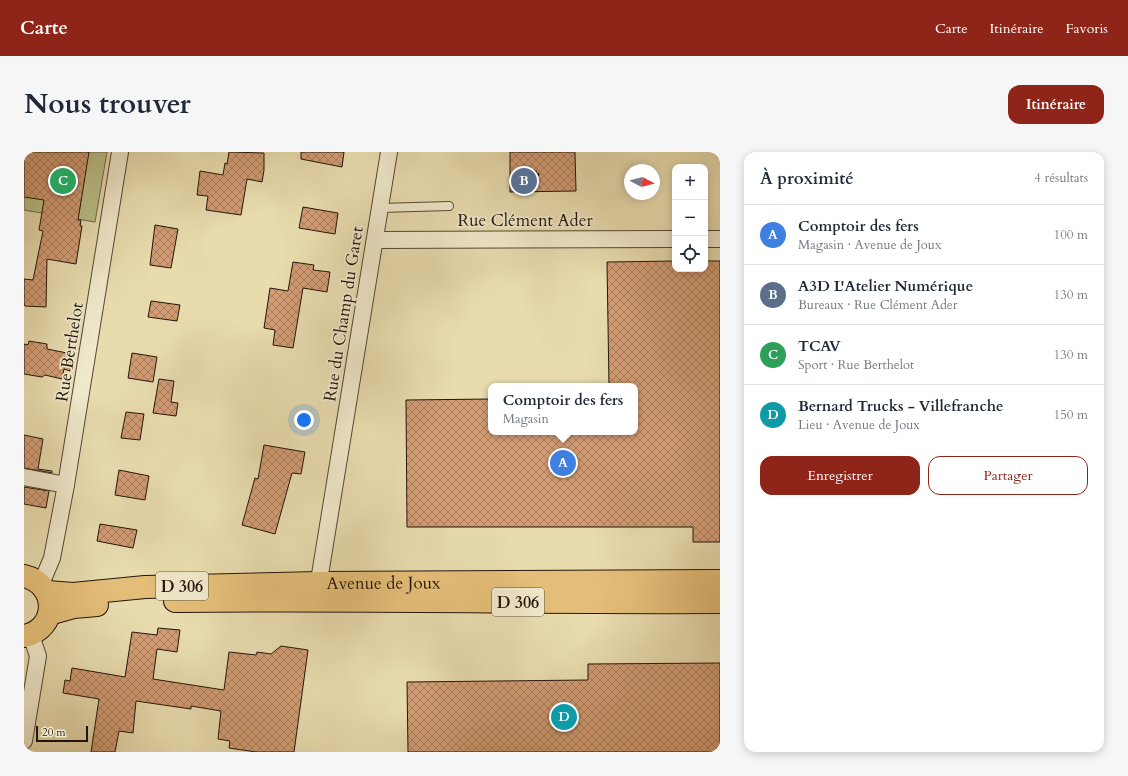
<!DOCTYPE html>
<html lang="fr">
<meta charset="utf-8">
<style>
:root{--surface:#fff;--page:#f6f6f7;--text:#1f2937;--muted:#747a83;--line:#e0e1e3;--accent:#8f2418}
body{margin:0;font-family:Cardo,serif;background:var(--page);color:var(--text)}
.controls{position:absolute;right:12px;top:12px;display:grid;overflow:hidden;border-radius:8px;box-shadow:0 2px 10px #0003}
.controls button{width:36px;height:36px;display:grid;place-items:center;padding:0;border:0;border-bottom:1px solid var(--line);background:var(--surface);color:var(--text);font:20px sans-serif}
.compass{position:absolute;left:600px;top:12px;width:36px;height:36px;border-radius:50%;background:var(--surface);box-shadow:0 2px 10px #0003;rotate:97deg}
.scale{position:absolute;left:12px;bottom:10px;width:52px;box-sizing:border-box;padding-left:4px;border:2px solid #23150b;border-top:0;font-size:11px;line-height:14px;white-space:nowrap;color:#23150b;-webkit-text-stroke:3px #f0e8cb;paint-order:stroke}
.you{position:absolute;left:280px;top:268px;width:14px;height:14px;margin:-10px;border:3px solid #fff;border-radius:50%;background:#1a73e8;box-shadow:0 0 0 6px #1a73e833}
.badge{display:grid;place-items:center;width:26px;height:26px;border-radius:50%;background:var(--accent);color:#fff;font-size:13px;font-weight:700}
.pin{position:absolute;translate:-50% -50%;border:2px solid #fff;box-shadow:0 1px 4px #0006}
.popup{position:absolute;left:464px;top:231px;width:150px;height:52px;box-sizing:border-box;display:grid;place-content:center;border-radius:8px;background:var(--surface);filter:drop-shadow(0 1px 3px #0005);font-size:13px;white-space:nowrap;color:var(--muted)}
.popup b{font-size:15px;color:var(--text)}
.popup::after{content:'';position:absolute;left:50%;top:100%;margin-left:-8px;border:8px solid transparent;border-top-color:var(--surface)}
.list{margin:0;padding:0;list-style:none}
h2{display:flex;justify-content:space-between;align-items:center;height:52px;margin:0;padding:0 16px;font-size:17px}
h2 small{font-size:13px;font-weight:400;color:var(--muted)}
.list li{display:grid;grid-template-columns:26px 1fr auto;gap:12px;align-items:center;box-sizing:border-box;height:60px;padding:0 16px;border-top:1px solid var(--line)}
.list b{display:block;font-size:15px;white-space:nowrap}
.list p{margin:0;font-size:13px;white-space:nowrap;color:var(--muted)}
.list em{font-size:13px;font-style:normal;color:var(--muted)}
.actions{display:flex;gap:8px;padding:12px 16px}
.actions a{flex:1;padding:9px 0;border:1px solid var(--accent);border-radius:12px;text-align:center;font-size:14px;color:var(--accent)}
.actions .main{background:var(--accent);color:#fff}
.icon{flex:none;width:22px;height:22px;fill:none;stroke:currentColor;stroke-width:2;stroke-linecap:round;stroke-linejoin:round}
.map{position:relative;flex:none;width:696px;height:600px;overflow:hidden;border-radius:12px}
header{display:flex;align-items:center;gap:24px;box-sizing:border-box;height:56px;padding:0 20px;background:var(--accent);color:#fff}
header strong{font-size:19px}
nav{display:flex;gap:22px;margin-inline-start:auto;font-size:14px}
.intro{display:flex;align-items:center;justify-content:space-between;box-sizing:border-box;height:96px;padding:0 24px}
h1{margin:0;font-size:28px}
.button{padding:10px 18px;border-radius:12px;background:var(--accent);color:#fff;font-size:14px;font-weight:700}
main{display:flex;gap:24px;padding:0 24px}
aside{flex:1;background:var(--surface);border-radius:12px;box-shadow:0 2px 10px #0003}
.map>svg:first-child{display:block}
</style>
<header>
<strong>Carte</strong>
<nav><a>Carte</a><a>Itinéraire</a><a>Favoris</a></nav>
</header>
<div class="intro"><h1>Nous trouver</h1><a class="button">Itinéraire</a></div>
<main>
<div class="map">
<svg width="696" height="600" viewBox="0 0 696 600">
<defs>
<pattern id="building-cross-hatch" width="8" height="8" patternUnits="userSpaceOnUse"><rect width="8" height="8" fill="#d29c74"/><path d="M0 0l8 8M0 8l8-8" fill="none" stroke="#aa7e5d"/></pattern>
</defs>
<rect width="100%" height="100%" fill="#e8dcaf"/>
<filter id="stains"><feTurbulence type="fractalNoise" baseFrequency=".005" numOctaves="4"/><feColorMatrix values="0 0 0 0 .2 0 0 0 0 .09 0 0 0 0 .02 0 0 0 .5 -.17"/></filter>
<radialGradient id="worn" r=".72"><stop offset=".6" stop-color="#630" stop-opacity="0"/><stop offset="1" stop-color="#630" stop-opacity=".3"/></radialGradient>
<path fill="#bbbf87" stroke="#6f6a49" d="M0,0H83L71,70L0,58Z"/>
<g fill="url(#building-cross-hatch)" stroke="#23150b">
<path d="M0,0H65L54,68H57L56,74H58L52,112L23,107L22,155L1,154L0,153V127L9,128L19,79L15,78L20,48L0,45Z"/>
<path d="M205,0L240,1V18L238,30L223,27L217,63L182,58L184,44L173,43L176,19L199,23L201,11L203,12Z"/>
<path d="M277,0H320L318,15L277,7Z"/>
<path d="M486,0H551L552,39L486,40Z"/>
<path d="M279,55L314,61L311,82L275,76Z"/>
<path d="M131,73L154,77L147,116L126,113Z"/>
<path d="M651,109V117H681V109H696V390H669V375H383L382,248L467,247V280H611V234H585L583,110Z"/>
<path d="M269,110L290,113L289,118L306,120L303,140L279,136L269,196L249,193L251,178L240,176L246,136L264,139Z"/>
<path d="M127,149L156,153L153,169L124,165Z"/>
<path d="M5,189L23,192V197L48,202L46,219L40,217L38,227L21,223L18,225L0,222V192L4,193Z"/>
<path d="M108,201L133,205L129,230L104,226Z"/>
<path d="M135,227L150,229L147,250L154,251L152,264L129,261Z"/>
<path d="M102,260L120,262L116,288L97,286Z"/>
<path d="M0,283L19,287L14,317L28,319V321L0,316Z"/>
<path d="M240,293L281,300L277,322L268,321L251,382L218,373L231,326L234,327Z"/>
<path d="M95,318L125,324L121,348L91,343Z"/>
<path d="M0,335L25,339L22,356L0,352Z"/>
<path d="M76,372L113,378L109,396L73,389Z"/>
<path d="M134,476L156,478L153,500L133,497L129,527L200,538L205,500L232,503L233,500L247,502L257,494L284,498L270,600H232L205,596L206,589L194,587L197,559L167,554V557L112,549L109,581L95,579L91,600H67L75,547L39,541L41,528L46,529L48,516L101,525L108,480L133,483Z"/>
<path d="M696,511V600H384L383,530L564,528V512Z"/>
</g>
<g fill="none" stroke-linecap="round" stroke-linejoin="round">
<g stroke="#544734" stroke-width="10">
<path id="service" d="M356,56L425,54"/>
</g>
<g stroke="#544734" stroke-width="18">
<g id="minor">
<path d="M681,87H696"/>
<path d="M351,88L651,87"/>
<path d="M0,325L42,333"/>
<path d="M17,432L28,406L42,333L96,0"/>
<path d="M293,441L365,0"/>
<path d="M0,589L14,504L7,483"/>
</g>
</g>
<g stroke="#23150b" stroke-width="24">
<g id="primary">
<path d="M0,424C34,432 35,477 0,484"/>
<path id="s1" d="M23,440L49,442L121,435L294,431L696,429"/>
<path d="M151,449C333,447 514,451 696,450"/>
<path d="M25,462L50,455L73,453"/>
</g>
</g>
<path stroke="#23150b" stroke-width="2.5" stroke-dasharray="3 2" stroke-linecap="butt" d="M504,16H508V20H514V25H504Z"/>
<use href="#service" stroke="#f0e8cb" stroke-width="8"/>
<use href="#minor" stroke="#f0e8cb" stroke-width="16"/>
<use href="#primary" stroke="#e4be78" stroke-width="22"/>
</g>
<g text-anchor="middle" stroke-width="3.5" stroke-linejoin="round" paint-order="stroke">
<g fill="#f0e8cb" stroke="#605445" stroke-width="1">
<rect x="132" y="420" width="52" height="28" rx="3"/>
<rect x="468" y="436" width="52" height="28" rx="3"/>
</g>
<g font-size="16" font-weight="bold" fill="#23150b">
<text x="158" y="440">D 306</text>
<text x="494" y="456">D 306</text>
</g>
<g font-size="17" fill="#23150b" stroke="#f0e8cb">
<text x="501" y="74">Rue Clément Ader</text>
<text transform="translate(319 162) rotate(-81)" y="6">Rue du Champ du Garet</text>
<text transform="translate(45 200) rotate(-81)" y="6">Rue Berthelot</text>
<text dy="6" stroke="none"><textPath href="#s1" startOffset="337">Avenue de Joux</textPath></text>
</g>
</g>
<rect width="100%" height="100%" filter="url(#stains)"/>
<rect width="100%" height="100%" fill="url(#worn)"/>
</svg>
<div class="controls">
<button>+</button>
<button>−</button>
<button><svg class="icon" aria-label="locate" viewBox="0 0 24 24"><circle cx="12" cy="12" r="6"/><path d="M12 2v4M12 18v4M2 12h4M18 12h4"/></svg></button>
</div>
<svg class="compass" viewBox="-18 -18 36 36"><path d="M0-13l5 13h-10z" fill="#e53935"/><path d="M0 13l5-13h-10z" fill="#747a83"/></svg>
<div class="scale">20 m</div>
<div class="you"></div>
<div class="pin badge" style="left:539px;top:311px;background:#3f7fe0">A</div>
<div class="popup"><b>Comptoir des fers</b>Magasin</div>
<div class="pin badge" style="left:500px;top:29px;background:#5c6f8a">B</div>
<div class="pin badge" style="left:39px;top:29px;background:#2e9e5b">C</div>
<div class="pin badge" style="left:540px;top:565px;background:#0f9aa8">D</div>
</div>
<aside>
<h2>À proximité<small>4 résultats</small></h2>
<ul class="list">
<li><span class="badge" style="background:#3f7fe0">A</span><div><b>Comptoir des fers</b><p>Magasin · Avenue de Joux</p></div><em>100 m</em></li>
<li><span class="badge" style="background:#5c6f8a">B</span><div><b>A3D L'Atelier Numérique</b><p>Bureaux · Rue Clément Ader</p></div><em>130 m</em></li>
<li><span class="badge" style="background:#2e9e5b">C</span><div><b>TCAV</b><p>Sport · Rue Berthelot</p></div><em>130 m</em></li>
<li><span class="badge" style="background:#0f9aa8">D</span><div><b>Bernard Trucks - Villefranche</b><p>Lieu · Avenue de Joux</p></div><em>150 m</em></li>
</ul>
<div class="actions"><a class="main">Enregistrer</a><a>Partager</a></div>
</aside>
</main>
